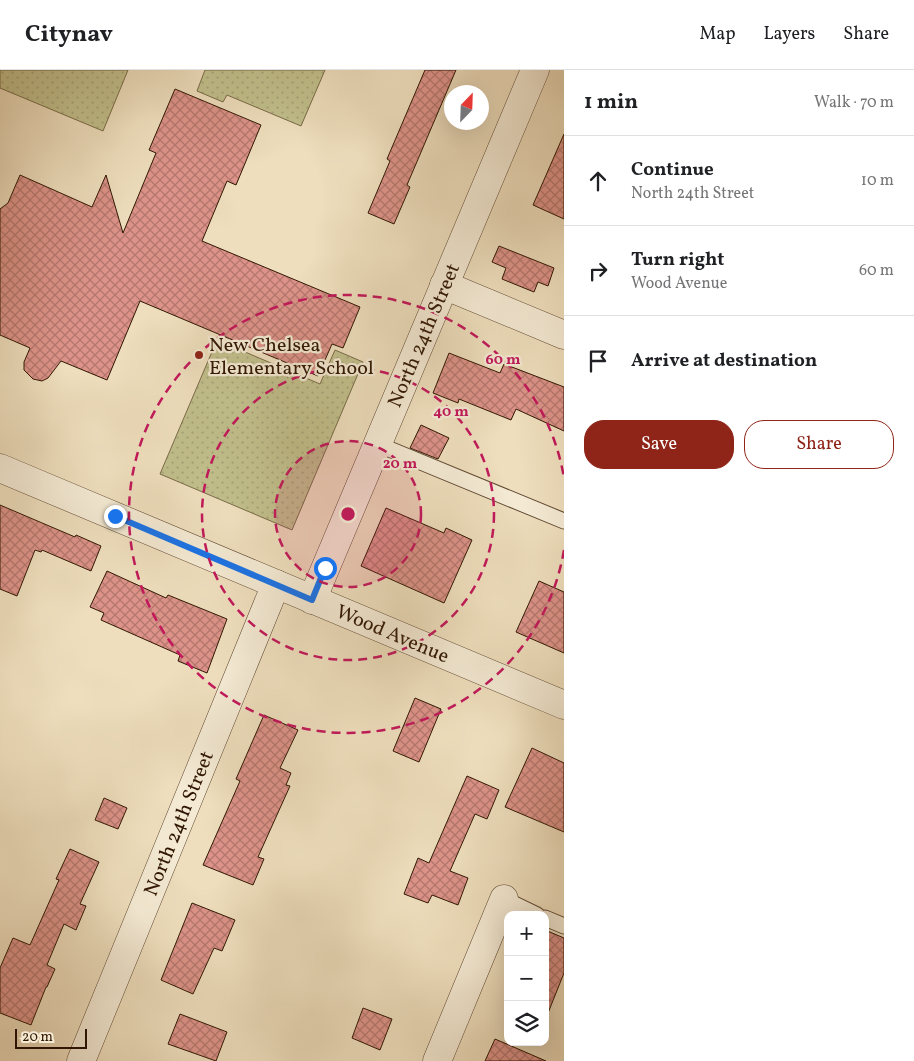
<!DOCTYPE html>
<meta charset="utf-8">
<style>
:root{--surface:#fff;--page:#f2f2f2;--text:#202124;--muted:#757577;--line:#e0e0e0;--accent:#8f2418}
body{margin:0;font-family:Vollkorn,serif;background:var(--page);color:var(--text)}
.controls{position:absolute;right:15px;bottom:15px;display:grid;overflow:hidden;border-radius:10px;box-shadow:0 5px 20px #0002}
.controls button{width:45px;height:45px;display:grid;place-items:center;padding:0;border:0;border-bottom:1px solid var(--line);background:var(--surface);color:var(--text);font:25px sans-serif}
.compass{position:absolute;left:444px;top:15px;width:45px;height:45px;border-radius:50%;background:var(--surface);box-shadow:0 5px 20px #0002;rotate:23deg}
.scale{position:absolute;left:15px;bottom:12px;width:72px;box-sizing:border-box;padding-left:5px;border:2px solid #311703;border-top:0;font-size:14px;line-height:18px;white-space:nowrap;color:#311703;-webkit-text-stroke:4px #f4ead4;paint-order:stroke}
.stop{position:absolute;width:15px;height:15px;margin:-11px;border:4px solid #1a73e8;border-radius:50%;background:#fff}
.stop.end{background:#1a73e8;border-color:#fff;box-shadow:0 1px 5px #0008}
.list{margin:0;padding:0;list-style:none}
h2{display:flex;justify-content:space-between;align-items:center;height:65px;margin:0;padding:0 20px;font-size:21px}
h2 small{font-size:16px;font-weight:400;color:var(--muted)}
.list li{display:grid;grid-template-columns:32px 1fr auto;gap:15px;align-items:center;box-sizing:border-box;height:90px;padding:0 20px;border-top:1px solid var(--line)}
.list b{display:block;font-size:19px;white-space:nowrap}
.list p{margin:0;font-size:16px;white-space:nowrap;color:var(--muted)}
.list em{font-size:16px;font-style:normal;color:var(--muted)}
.actions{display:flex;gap:10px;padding:15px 20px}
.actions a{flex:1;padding:11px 0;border:1px solid var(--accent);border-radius:20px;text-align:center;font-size:18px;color:var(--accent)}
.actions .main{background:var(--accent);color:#fff}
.icon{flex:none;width:28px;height:28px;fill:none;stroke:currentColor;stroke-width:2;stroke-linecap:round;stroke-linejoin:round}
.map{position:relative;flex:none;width:564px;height:991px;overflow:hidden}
header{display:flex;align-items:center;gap:30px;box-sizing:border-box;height:70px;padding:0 25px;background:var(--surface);border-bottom:1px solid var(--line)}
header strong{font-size:24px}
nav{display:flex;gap:28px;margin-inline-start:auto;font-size:18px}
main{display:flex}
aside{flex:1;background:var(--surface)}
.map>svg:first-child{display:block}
</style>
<header>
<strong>Citynav</strong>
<nav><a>Map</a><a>Layers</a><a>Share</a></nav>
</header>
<main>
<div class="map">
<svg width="564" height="991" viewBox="0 0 564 991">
<defs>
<pattern id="park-dots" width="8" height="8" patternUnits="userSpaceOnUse" patternTransform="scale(1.25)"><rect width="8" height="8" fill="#c1bf8c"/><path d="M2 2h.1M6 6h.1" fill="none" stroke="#a6a377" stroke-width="1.8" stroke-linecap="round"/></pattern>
<pattern id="building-cross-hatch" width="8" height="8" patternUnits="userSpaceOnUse" patternTransform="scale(1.25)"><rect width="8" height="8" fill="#dd9389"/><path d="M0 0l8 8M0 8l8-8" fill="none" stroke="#b4776e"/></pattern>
</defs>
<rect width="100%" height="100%" fill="#eedebd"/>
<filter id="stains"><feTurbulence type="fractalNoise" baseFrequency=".004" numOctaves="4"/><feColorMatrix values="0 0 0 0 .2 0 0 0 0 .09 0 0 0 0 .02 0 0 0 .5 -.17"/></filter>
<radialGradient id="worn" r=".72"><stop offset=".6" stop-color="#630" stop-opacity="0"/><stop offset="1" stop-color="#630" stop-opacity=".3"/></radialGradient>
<g fill="url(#park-dots)" stroke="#796b48">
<path d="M0,0H128L103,61L0,18Z"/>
<path d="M205,0H325L301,56L227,25L223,32L197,21Z"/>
<path d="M217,270L320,314L335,280L363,292L292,460L160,404Z"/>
</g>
<g fill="url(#building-cross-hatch)" stroke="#311703">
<path d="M425,0H456L407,115L410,117L394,154L368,143L390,91L387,89Z"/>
<path d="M175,19L261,55L236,115L227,111L202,171L360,237L343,278L332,274L318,306L140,231L107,310L61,291L48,308L42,311L33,309L24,300V292L30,278L0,265V139L8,133L20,105L92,137L106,105L123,163L156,83L149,80Z"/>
<path d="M564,64V149L533,135Z"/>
<path d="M499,176L554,198L548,216L538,212L534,222L502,209L506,198L492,192Z"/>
<path d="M449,283L500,303L504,294L564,317V361L516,339L511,350L459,329L458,333L433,323Z"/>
<path d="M421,355L449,368L438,389L410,378Z"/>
<path d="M0,435L75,467L76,465L101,476L91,501L42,480L41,482L35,480L17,526L0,519Z"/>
<path d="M386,438L444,463L446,458L472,470L444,533L361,496Z"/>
<path d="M107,501L166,528L168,525L227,549L207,603L178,591L180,585L101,550L104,543L90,537Z"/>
<path d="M539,511L564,522V583L516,562Z"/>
<path d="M415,628L441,639L419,692L393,681Z"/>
<path d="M264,645L298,660L280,698L291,703L286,715L290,716L258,787L264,789L253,815L203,795L240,711L236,709Z"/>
<path d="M532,678L564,693V762L505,737Z"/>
<path d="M467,706L499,720L487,749L475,744L450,801L468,808L458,835L432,825L428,833L404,824L418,788L429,793Z"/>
<path d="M104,728L127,738L118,759L95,750Z"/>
<path d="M70,779L99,792L80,834L86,836L76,860L64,854L47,895L55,899L47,917H46L31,955L0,943V898L13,868L30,875L59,810L56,809Z"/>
<path d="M192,833L235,850L222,881L214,878L193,924L161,910Z"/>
<path d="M545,860L564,868V903L546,948Z"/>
<path d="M363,938L392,949L380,980L352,968Z"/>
<path d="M180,944L227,962L216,991L168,974Z"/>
<path d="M495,969L546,991H485Z"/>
</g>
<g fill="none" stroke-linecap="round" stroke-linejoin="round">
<g stroke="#604932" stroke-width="17">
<g id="service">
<path d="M377,374L564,451"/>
<path d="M504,829L537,845"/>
<path d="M545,848L564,856"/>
</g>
</g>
<g stroke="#604932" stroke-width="29">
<g id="minor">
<path d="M444,215L564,265"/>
<path d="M312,530L535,0"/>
<path d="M81,991L276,514"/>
<path d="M437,991L504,829"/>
</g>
</g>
<g stroke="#604932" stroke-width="29">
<path id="tertiary" d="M0,398L564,635"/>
</g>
<use href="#service" stroke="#f4ead4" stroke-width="15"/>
<use href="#minor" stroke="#f4ead4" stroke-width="28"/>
<use href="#tertiary" stroke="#f4ead4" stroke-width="28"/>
</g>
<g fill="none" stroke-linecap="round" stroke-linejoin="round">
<path stroke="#1a73e8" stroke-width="6" d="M115,446L312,530L325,498"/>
</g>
<circle cx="348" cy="444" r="73" fill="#c2185b" fill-opacity=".12"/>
<g fill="none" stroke="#c2185b" stroke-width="2.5" stroke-dasharray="9 6">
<circle cx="348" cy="444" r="73"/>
<circle cx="348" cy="444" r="146"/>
<path d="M564 480A219 219 0 1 1 564 408"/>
</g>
<circle fill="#8f2418" stroke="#f4ead4" stroke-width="2" cx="199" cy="285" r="5"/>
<g text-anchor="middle" stroke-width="4.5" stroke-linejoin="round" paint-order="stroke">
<g font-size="20" fill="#311703" stroke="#f4ead4">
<text transform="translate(423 265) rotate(-67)" y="7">North 24th Street</text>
<text transform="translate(393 563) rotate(23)" y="7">Wood Avenue</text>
<text transform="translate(178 753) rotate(-68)" y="7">North 24th Street</text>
</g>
<g font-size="20" fill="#311703" stroke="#f4ead4" text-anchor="start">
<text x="209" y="281">New Chelsea<tspan x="209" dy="23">Elementary School</tspan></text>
</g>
</g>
<circle cx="348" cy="444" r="8" fill="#c2185b" stroke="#f4ead4" stroke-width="2.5"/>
<g font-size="15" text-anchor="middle" font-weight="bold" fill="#c2185b" stroke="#f4ead4" stroke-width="4.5" stroke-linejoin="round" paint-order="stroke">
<text x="503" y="294">60 m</text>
<text x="451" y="346">40 m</text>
<text x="400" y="398">20 m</text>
</g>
<rect width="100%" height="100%" filter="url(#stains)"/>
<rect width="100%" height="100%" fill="url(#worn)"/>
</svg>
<div class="controls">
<button>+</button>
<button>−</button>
<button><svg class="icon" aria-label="layers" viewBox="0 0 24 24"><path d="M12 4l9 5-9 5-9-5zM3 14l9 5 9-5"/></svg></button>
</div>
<svg class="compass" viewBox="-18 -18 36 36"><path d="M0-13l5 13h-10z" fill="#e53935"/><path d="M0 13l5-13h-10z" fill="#757577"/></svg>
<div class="scale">20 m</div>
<div class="stop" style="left:325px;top:498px"></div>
<div class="stop end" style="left:115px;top:446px"></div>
</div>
<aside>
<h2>1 min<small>Walk · 70 m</small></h2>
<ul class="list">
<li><svg class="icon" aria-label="ahead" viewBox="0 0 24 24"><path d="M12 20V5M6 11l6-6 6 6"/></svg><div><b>Continue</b><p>North 24th Street</p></div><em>10 m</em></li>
<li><svg class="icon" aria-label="right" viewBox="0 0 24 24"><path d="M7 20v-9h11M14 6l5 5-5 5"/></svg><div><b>Turn right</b><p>Wood Avenue</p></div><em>60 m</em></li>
<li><svg class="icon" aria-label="arrive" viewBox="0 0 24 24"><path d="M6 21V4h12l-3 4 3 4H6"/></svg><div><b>Arrive at destination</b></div></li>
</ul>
<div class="actions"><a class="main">Save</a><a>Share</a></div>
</aside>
</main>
